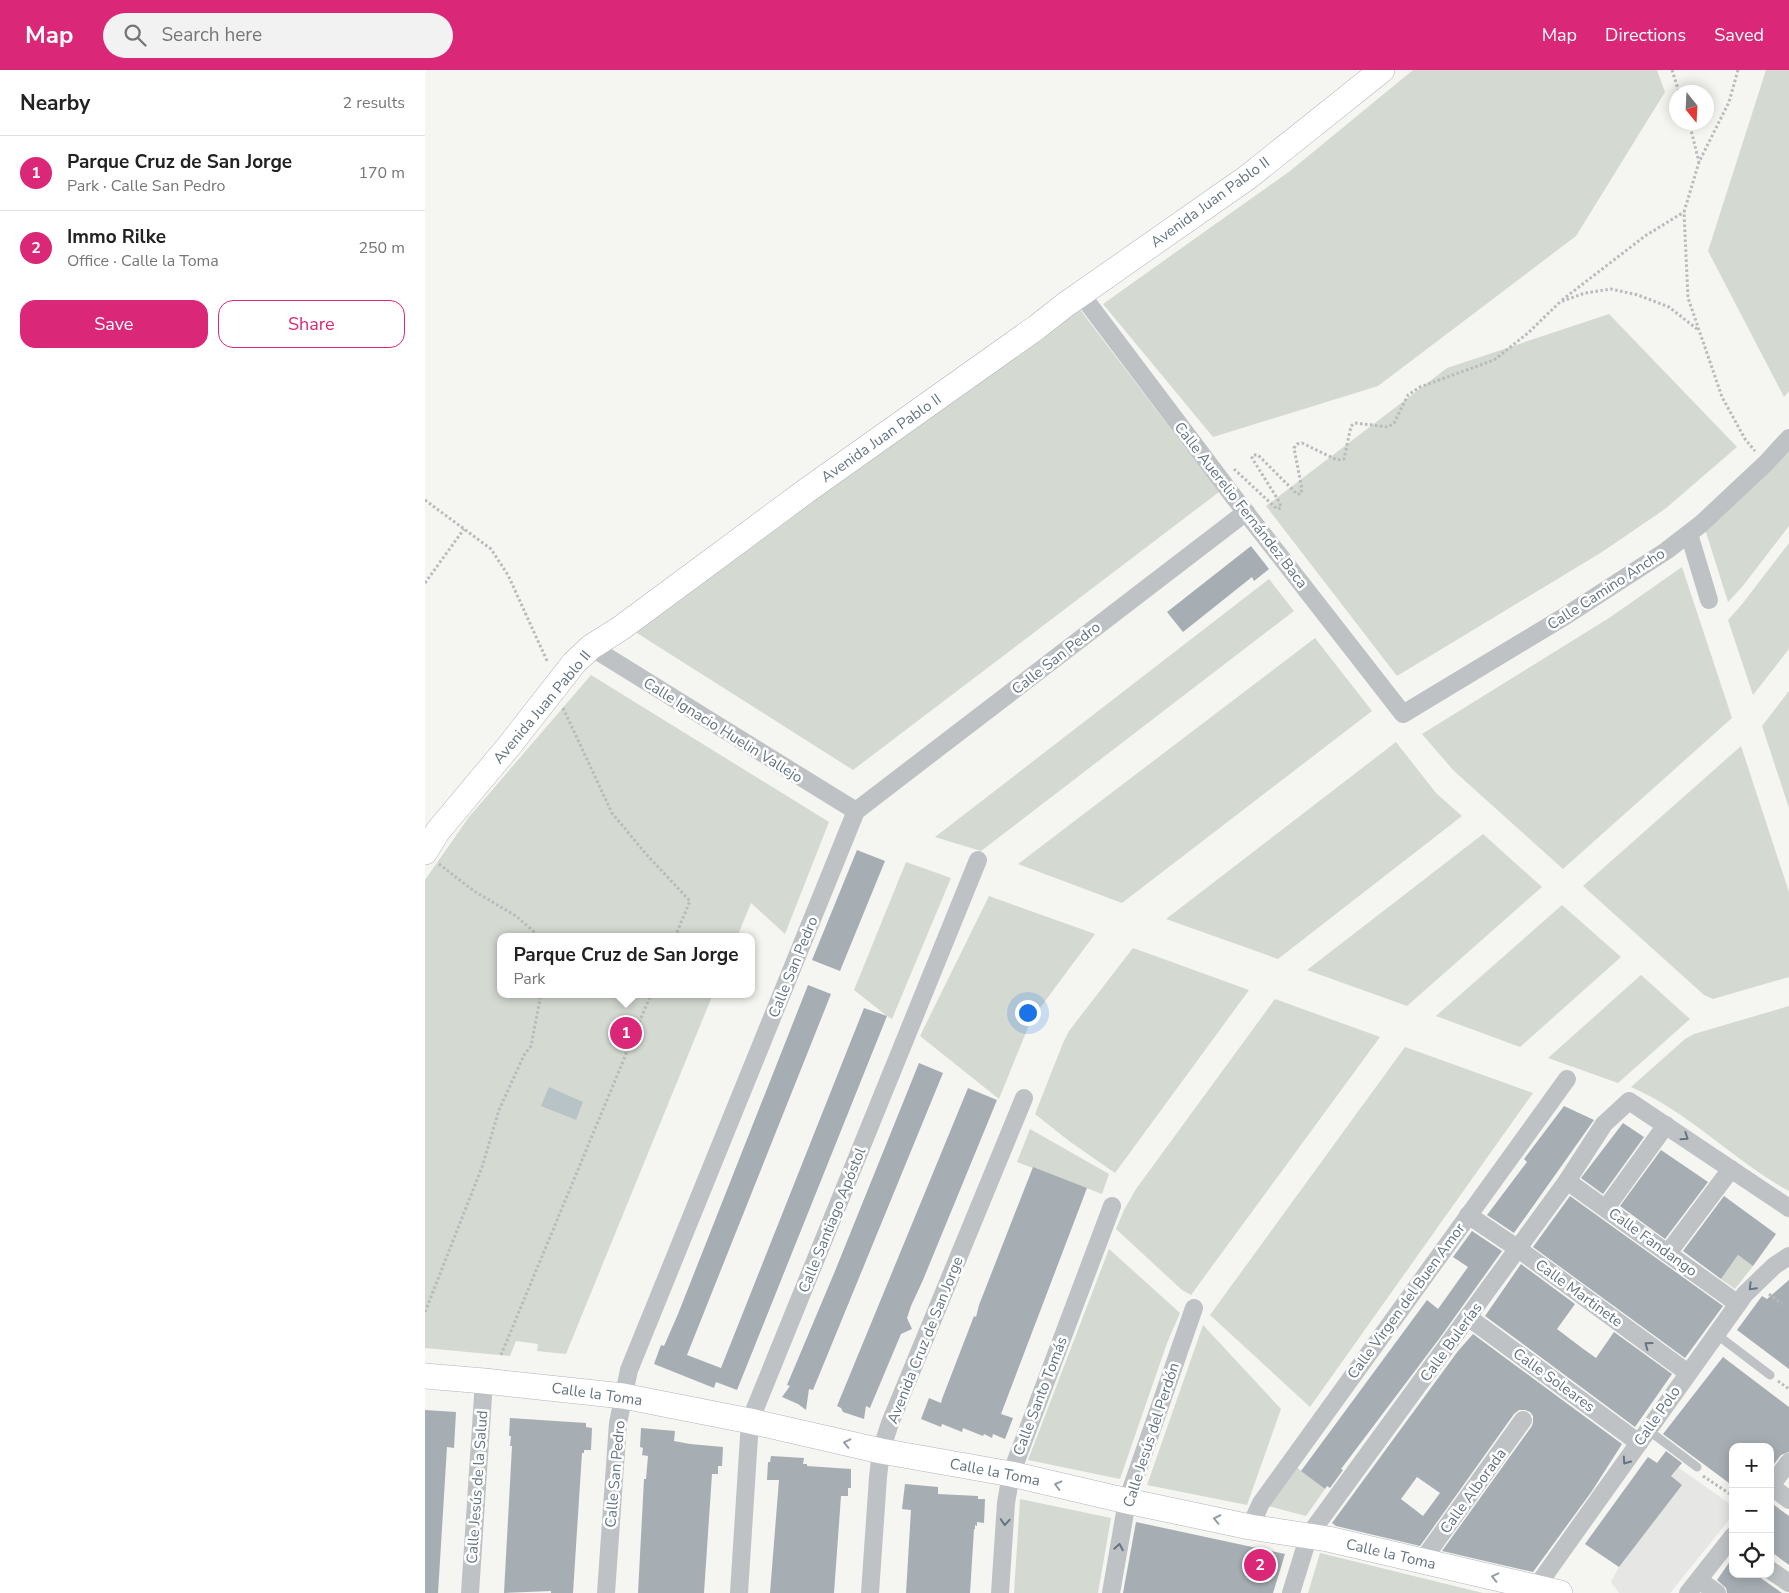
<!DOCTYPE html>
<meta charset="utf-8">
<style>
:root{--surface:#fff;--page:#f2f2f2;--text:#222;--muted:#767676;--line:#e0e0e0;--accent:#db2777}
body{margin:0;font-family:"Nunito Sans",sans-serif;background:var(--page);color:var(--text)}
.controls{position:absolute;right:15px;bottom:15px;display:grid;overflow:hidden;border-radius:10px;box-shadow:0 2px 12px #0003}
.controls button{width:45px;height:45px;display:grid;place-items:center;padding:0;border:0;border-bottom:1px solid var(--line);background:var(--surface);color:var(--text);font:25px sans-serif}
.compass{position:absolute;left:1244px;top:15px;width:45px;height:45px;border-radius:50%;background:var(--surface);box-shadow:0 2px 12px #0003;rotate:162deg}
.you{position:absolute;left:602px;top:942px;width:18px;height:18px;margin:-12px;border:4px solid #fff;border-radius:50%;background:#1a73e8;box-shadow:0 0 0 8px #1a73e833}
.badge{display:grid;place-items:center;width:32px;height:32px;border-radius:50%;background:var(--accent);color:#fff;font-size:16px;font-weight:700}
.pin{position:absolute;translate:-50% -50%;border:2px solid #fff;box-shadow:0 1px 5px #0006}
.popup{position:absolute;left:72px;top:863px;width:258px;height:65px;box-sizing:border-box;display:grid;place-content:center;border-radius:10px;background:var(--surface);filter:drop-shadow(0 1px 4px #0005);font-size:16px;white-space:nowrap;color:var(--muted)}
.popup b{font-size:19px;color:var(--text)}
.popup::after{content:'';position:absolute;left:50%;top:100%;margin-left:-10px;border:10px solid transparent;border-top-color:var(--surface)}
.list{margin:0;padding:0;list-style:none}
h2{display:flex;justify-content:space-between;align-items:center;height:65px;margin:0;padding:0 20px;font-size:21px}
h2 small{font-size:16px;font-weight:400;color:var(--muted)}
.list li{display:grid;grid-template-columns:32px 1fr auto;gap:15px;align-items:center;box-sizing:border-box;height:75px;padding:0 20px;border-top:1px solid var(--line)}
.list b{display:block;font-size:19px;white-space:nowrap}
.list p{margin:0;font-size:16px;white-space:nowrap;color:var(--muted)}
.list em{font-size:16px;font-style:normal;color:var(--muted)}
.actions{display:flex;gap:10px;padding:15px 20px}
.actions a{flex:1;padding:11px 0;border:1px solid var(--accent);border-radius:15px;text-align:center;font-size:18px;color:var(--accent)}
.actions .main{background:var(--accent);color:#fff}
.icon{flex:none;width:28px;height:28px;fill:none;stroke:currentColor;stroke-width:2;stroke-linecap:round;stroke-linejoin:round}
.map{position:relative;flex:none;width:1364px;height:1523px;overflow:hidden}
header{display:flex;align-items:center;gap:30px;box-sizing:border-box;height:70px;padding:0 25px;background:var(--accent);color:#fff}
header strong{font-size:24px}
nav{display:flex;gap:28px;margin-inline-start:auto;font-size:18px}
.search{width:350px;height:45px;background:var(--page);display:flex;align-items:center;gap:12px;box-sizing:border-box;padding:0 18px;border-radius:28px;color:var(--muted);font-size:19px}
main{display:flex}
aside{flex:1;background:var(--surface)}
.map>svg:first-child{display:block}
</style>
<header>
<strong>Map</strong>
<div class="search"><svg class="icon" aria-label="search" viewBox="0 0 24 24"><circle cx="10" cy="10" r="6"/><path d="M15 15l6 6"/></svg>Search here</div>
<nav><a>Map</a><a>Directions</a><a>Saved</a></nav>
</header>
<main>
<aside>
<h2>Nearby<small>2 results</small></h2>
<ul class="list">
<li><span class="badge">1</span><div><b>Parque Cruz de San Jorge</b><p>Park · Calle San Pedro</p></div><em>170 m</em></li>
<li><span class="badge">2</span><div><b>Immo Rilke</b><p>Office · Calle la Toma</p></div><em>250 m</em></li>
</ul>
<div class="actions"><a class="main">Save</a><a>Share</a></div>
</aside>
<div class="map">
<svg width="1364" height="1523" viewBox="0 0 1364 1523">
<rect width="100%" height="100%" fill="#f5f5f1"/>
<path fill="#e6e7e5" d="M1237,1386L1308,1436V1445L1245,1523H1194L1186,1512L1194,1497L1160,1474L1223,1387L1232,1393Z"/>
<g fill="#d4dad1">
<path d="M988,0H1232L1240,22L1151,166L953,316L788,367L678,234L865,101Z"/>
<path d="M1341,0H1364V321L1359,327L1283,181Z"/>
<path d="M650,233L794,422L428,700L204,558Z"/>
<path d="M1184,244L1312,377L1240,439L1177,482L972,606L841,436L1022,298Z"/>
<path d="M1364,375V456L1317,517L1303,532L1279,456Z"/>
<path d="M1364,473V579L1328,625L1303,550L1318,533Z"/>
<path d="M1257,497L1307,648L1138,799L1029,701L997,664L1184,548Z"/>
<path d="M844,509L869,541L556,781L510,767Z"/>
<path d="M890,568L947,641L697,833L593,794Z"/>
<path d="M166,605L404,752L360,864L326,833L312,867H76V924H288L141,1284L112,1281L113,1274L91,1271L85,1286L0,1278V810L44,747Z"/>
<path d="M1364,621V738L1337,656Z"/>
<path d="M971,672L1011,723L1037,746L853,889L741,849Z"/>
<path d="M1316,676L1364,822V907L1288,929L1279,925L1158,816Z"/>
<path d="M1058,764L1117,817L982,936L882,900Z"/>
<path d="M481,792L526,808L467,949L462,946L429,920Z"/>
<path d="M564,826L670,864L606,950L574,1029L495,966Z"/>
<path d="M1137,835L1196,887L1095,977L1011,946Z"/>
<path d="M708,878L824,920L690,1103L644,1071L610,1044L638,973L644,961Z"/>
<path d="M1216,905L1265,949L1193,1013L1123,988Z"/>
<path d="M850,929L955,967L766,1225L757,1220L691,1159L699,1140L711,1119Z"/>
<path d="M1364,936V1121C1309,1091 1264,1042 1206,1017L1260,969L1269,964Z"/>
<path d="M980,977L1108,1023L885,1337L785,1245Z"/>
<path d="M605,1059L684,1104L677,1124L592,1092Z"/>
<path d="M684,1179L755,1243L742,1273L695,1409L603,1390Z"/>
<path d="M1313,1185L1328,1196L1310,1219L1296,1209Z"/>
<path d="M778,1255L856,1339L822,1435L722,1415Z"/>
<path d="M870,1396L900,1419L881,1446L843,1436Z"/>
<path d="M595,1429L686,1448L673,1523H589Z"/>
<path d="M895,1483L1058,1523H883Z"/>
</g>
<path fill="#b8c3c8" d="M124,1017L158,1032L151,1050L116,1036Z"/>
<g fill="#a7aeb3" fill-rule="evenodd">
<path d="M826,476L844,499L829,511L827,507L758,562L742,542Z"/>
<path d="M432,780L460,791L415,901L387,890Z"/>
<path d="M383,915L406,924L262,1285L296,1298L439,938L462,946L312,1320L291,1312L289,1318L229,1294L236,1275L239,1276L253,1244Z"/>
<path d="M494,993L518,1003L388,1320L384,1319L381,1340L373,1334L357,1327L365,1316L362,1315L410,1201Z"/>
<path d="M543,1018L572,1030L498,1210L486,1236L482,1248L487,1259L476,1264L447,1333L445,1338L441,1336L439,1349L418,1342L416,1338L412,1336Z"/>
<path d="M1139,1036L1169,1050L1089,1163L1062,1145L1102,1092L1099,1089Z"/>
<path d="M1198,1053L1219,1067L1178,1124L1156,1108Z"/>
<path d="M1236,1080L1283,1112L1240,1169L1195,1136Z"/>
<path d="M608,1097L662,1118L576,1344L588,1348L580,1369L568,1364L567,1368L559,1364L558,1366L538,1358L537,1362L517,1354L516,1357L496,1349L504,1328L516,1333L517,1329L549,1246L551,1247L554,1235Z"/>
<path d="M1145,1126L1298,1236L1260,1288L1108,1177Z"/>
<path d="M1299,1126L1351,1164L1328,1196L1313,1185L1296,1209L1258,1181Z"/>
<path d="M1047,1161L1077,1181L1014,1269L916,1399L918,1400L905,1418L902,1416L900,1419L876,1401L1002,1230L1013,1239L1043,1197L1028,1187Z"/>
<path d="M1096,1194L1150,1234L1132,1259L1157,1278L1171,1288L1189,1262L1247,1304L1210,1357L1060,1246Z"/>
<path d="M1364,1210V1299L1312,1260L1337,1226L1342,1229Z"/>
<path d="M1048,1264L1197,1374L1167,1421L1108,1502L1017,1481L1107,1356L1108,1352V1346L1105,1342L1100,1340H1094L1089,1344L995,1476L911,1456L907,1453L1033,1281ZM992,1407L1015,1423L998,1446L976,1429Z"/>
<path d="M1298,1287L1364,1337V1382L1356,1385L1345,1399V1377H1308V1416L1238,1364Z"/>
<path d="M0,1340L31,1342L29,1378L22,1377L13,1523H0Z"/>
<path d="M85,1348L161,1353V1357L167,1358L166,1380H159V1383H157L148,1523H126V1521L79,1523L87,1376H85L86,1366H84Z"/>
<path d="M216,1358L250,1361L249,1371L265,1374L298,1377L297,1396H293V1404H287L279,1523H213L219,1409H221L223,1386L217,1385L218,1378L215,1377Z"/>
<path d="M1241,1381L1257,1393L1246,1406L1257,1415L1194,1497L1160,1474L1223,1387L1232,1393Z"/>
<path d="M346,1386L379,1388L378,1394H382V1396L426,1399V1418H423V1426H416L409,1523H345L354,1410H342L343,1392H345Z"/>
<path d="M480,1414L513,1417V1424L553,1426V1429H560L559,1453L552,1452V1456L550,1455V1459H549L545,1523H481L486,1440L477,1439Z"/>
<path d="M1345,1432L1364,1446V1495L1345,1481Z"/>
<path d="M711,1452L860,1484L848,1523H698Z"/>
<path d="M1308,1487V1504H1330L1357,1523H1302L1301,1518L1292,1510Z"/>
</g>
<g fill="none" stroke-linecap="round" stroke-linejoin="round">
<g stroke="#b0b5ba" stroke-width="26">
<g id="secondary">
<path d="M0,782L13,761L84,676L149,593L166,577L196,558L381,421L612,257L640,235L823,107L957,0"/>
<path d="M0,1306L59,1311L198,1326L325,1351L456,1381L586,1404L702,1431L825,1457L903,1469L1135,1523"/>
</g>
</g>
<g stroke="#b8bbbd" stroke-width="3" stroke-dasharray="2.5 2.5" stroke-linecap="butt">
<path d="M1247,0L1254,22"/>
<path d="M1313,0L1304,32L1274,92L1259,142L1263,228L1297,327L1320,369L1330,381"/>
<path d="M1264,52L1274,92"/>
<path d="M1137,230L1220,166L1259,142"/>
<path d="M809,399L852,439L856,438L855,433L827,388L828,385H833L872,424H876L877,419L869,378L872,374L877,373L912,390L919,389L926,356L930,353L963,357L969,353L983,325L995,317L1069,290L1103,263L1135,232L1160,223L1186,219L1213,225L1244,237L1272,259"/>
<path d="M0,430L66,479L83,505L123,593"/>
<path d="M0,513L39,459"/>
<path d="M138,638L187,743L221,784L265,831L250,867"/>
<path d="M14,794L49,821L91,846L115,867"/>
<path d="M1344,1224L1357,1234"/>
<path d="M0,1242L57,1097L74,1040L99,985L106,976L116,924"/>
<path d="M76,1285L226,924"/>
<path d="M1353,1311L1364,1319"/>
<path d="M1278,1406L1308,1426"/>
</g>
<g stroke="#bec2c5" stroke-width="9">
<path d="M1291,1264L1345,1305"/>
<path d="M1223,1360L1272,1397"/>
</g>
<g stroke="#bec2c5" stroke-width="18">
<path d="M656,224L808,426L978,644L1142,545L1241,481L1276,454L1341,393L1364,368"/>
<path d="M1264,464L1284,530"/>
<path d="M166,577L431,741"/>
<path d="M1142,1111L1313,1234"/>
<path d="M1181,1138L1241,1055"/>
<path d="M1043,1145L1092,1178L1263,1303"/>
<path d="M1243,1183L1306,1099"/>
<path d="M1043,1247L1214,1373"/>
<path d="M1346,1416L1364,1430"/>
<path d="M1345,1417L1364,1392"/>
<path d="M825,1457L836,1433L1142,1009"/>
<path d="M997,1491L1098,1350"/>
<path d="M1345,1500L1364,1513"/>
<path d="M1274,1510L1292,1523"/>
<path d="M45,1523L59,1311"/>
<path d="M181,1523L193,1353L204,1300L431,741L821,442"/>
<path d="M314,1523L325,1351L553,790"/>
<path d="M445,1523L453,1407L456,1381L465,1353L599,1028"/>
<path d="M575,1523L581,1433L586,1404L687,1136"/>
<path d="M686,1523L702,1431L769,1238"/>
<path d="M866,1523L884,1465L1142,1111L1179,1054L1204,1031L1364,1138"/>
<path d="M1107,1523L1320,1224L1349,1196L1364,1186"/>
<path d="M1263,1523L1308,1466"/>
</g>
<use href="#secondary" stroke="#fff" stroke-width="25"/>
</g>
<defs><path id="oneway-chevron" d="M-2-3.5L2.5 0L-2 3.5" fill="none" stroke-width="1.6" stroke-linecap="round" stroke-linejoin="round" transform="scale(1.25)"/></defs>
<g stroke="#657481">
<use href="#oneway-chevron" transform="translate(1260 1067) rotate(34)"/>
<use href="#oneway-chevron" transform="translate(1327 1217) rotate(134)"/>
<use href="#oneway-chevron" transform="translate(1223 1275) rotate(-144)"/>
<use href="#oneway-chevron" transform="translate(1201 1391) rotate(125)"/>
<use href="#oneway-chevron" transform="translate(580 1452) rotate(94)"/>
<use href="#oneway-chevron" transform="translate(694 1477) rotate(-80)"/>
</g>
<g stroke="#939ea7">
<use href="#oneway-chevron" transform="translate(422 1373) rotate(-167)"/>
<use href="#oneway-chevron" transform="translate(633 1415) rotate(-166)"/>
<use href="#oneway-chevron" transform="translate(792 1449) rotate(-168)"/>
<use href="#oneway-chevron" transform="translate(1070 1507) rotate(-167)"/>
</g>
<g text-anchor="middle" stroke-width="5" stroke-linejoin="round" paint-order="stroke">
<g font-size="15" fill="#657481" stroke="#fff">
<text transform="translate(785 132) rotate(-36)" y="5">Avenida Juan Pablo II</text>
<text transform="translate(456 368) rotate(-35)" y="5">Avenida Juan Pablo II</text>
<text transform="translate(816 435) rotate(52)" y="5">Calle Auerelio Fernández Baca</text>
<text transform="translate(1181 519) rotate(-33)" y="5">Calle Camino Ancho</text>
<text transform="translate(631 588) rotate(-38)" y="5">Calle San Pedro</text>
<text transform="translate(117 637) rotate(-50)" y="5">Avenida Juan Pablo II</text>
<text transform="translate(298 660) rotate(32)" y="5">Calle Ignacio Huelin Vallejo</text>
<text transform="translate(368 897) rotate(-68)" y="5">Calle San Pedro</text>
<text transform="translate(407 1150) rotate(-68)" y="5">Calle Santiago Apóstol</text>
<text transform="translate(1228 1172) rotate(36)" y="5">Calle Fandango</text>
<text transform="translate(1154 1223) rotate(36)" y="5">Calle Martinete</text>
<text transform="translate(981 1231) rotate(-54)" y="5">Calle Virgen del Buen Amor</text>
<text transform="translate(500 1270) rotate(-68)" y="5">Avenida Cruz de San Jorge</text>
<text transform="translate(1026 1272) rotate(-54)" y="5">Calle Bulerías</text>
<text transform="translate(1129 1310) rotate(36)" y="5">Calle Soleares</text>
<text transform="translate(172 1324) rotate(8)" y="5">Calle la Toma</text>
<text transform="translate(615 1326) rotate(-69)" y="5">Calle Santo Tomás</text>
<text transform="translate(1232 1346) rotate(-55)" y="5">Calle Polo</text>
<text transform="translate(726 1365) rotate(-72)" y="5">Calle Jesús del Perdón</text>
<text transform="translate(570 1402) rotate(11)" y="5">Calle la Toma</text>
<text transform="translate(190 1404) rotate(-85)" y="5">Calle San Pedro</text>
<text transform="translate(52 1417) rotate(-86)" y="5">Calle Jesús de la Salud</text>
<text transform="translate(1048 1421) rotate(-54)" y="5">Calle Alborada</text>
<text transform="translate(966 1484) rotate(13)" y="5">Calle la Toma</text>
</g>
</g>
</svg>
<div class="controls">
<button>+</button>
<button>−</button>
<button><svg class="icon" aria-label="locate" viewBox="0 0 24 24"><circle cx="12" cy="12" r="6"/><path d="M12 2v4M12 18v4M2 12h4M18 12h4"/></svg></button>
</div>
<svg class="compass" viewBox="-18 -18 36 36"><path d="M0-13l5 13h-10z" fill="#e53935"/><path d="M0 13l5-13h-10z" fill="#767676"/></svg>
<div class="you"></div>
<div class="pin badge" style="left:201px;top:963px">1</div>
<div class="popup"><b>Parque Cruz de San Jorge</b>Park</div>
<div class="pin badge" style="left:835px;top:1495px">2</div>
</div>
</main>
